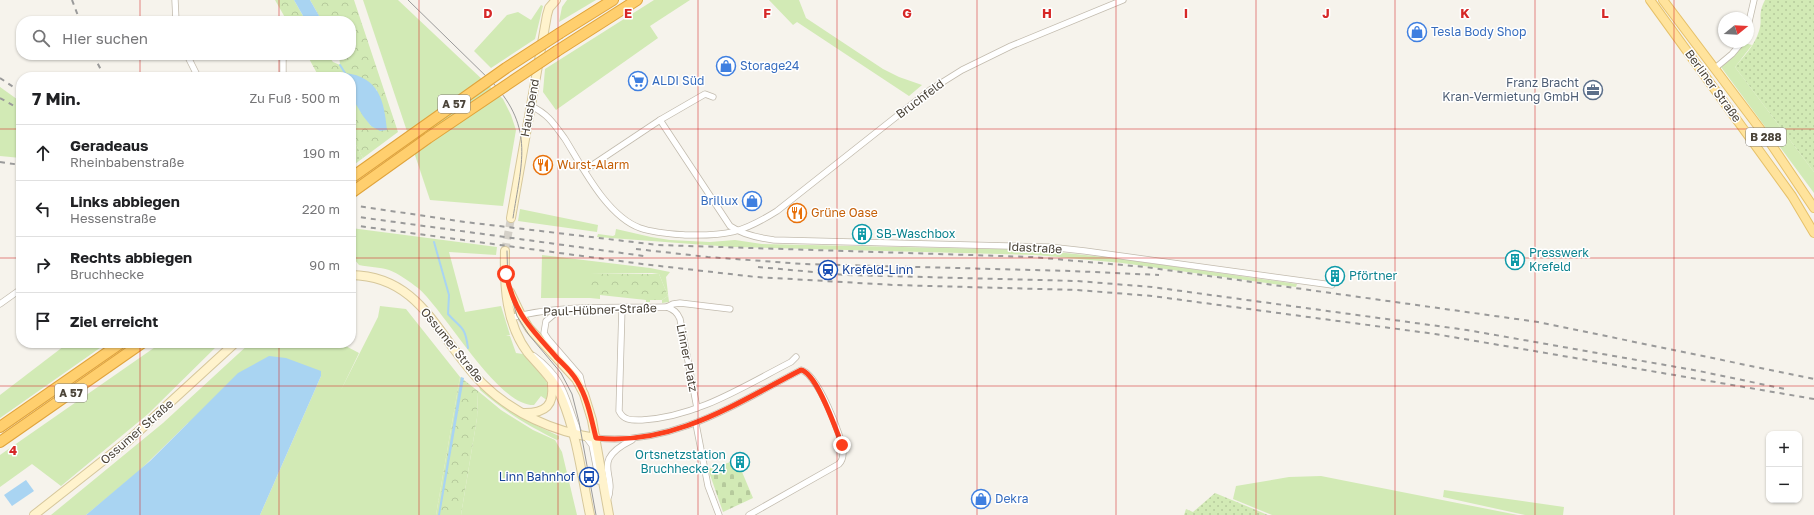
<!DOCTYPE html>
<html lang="de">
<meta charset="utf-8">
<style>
:root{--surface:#fff;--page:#f6f6f6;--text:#202124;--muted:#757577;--line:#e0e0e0}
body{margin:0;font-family:"Golos Text",sans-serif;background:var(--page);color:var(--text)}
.controls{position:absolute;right:12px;bottom:12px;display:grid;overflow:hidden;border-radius:8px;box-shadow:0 1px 3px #0004}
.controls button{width:36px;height:36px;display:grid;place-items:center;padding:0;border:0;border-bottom:1px solid var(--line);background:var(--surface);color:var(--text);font:20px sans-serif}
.compass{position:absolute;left:1718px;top:12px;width:36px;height:36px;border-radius:50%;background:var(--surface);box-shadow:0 1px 3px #0004;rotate:72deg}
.stop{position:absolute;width:12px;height:12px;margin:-9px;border:3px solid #fc3f1d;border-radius:50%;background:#fff}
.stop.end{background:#fc3f1d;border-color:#fff;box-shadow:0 1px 4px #0008}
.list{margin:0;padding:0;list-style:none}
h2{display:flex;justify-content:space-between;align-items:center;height:52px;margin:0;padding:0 16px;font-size:17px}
h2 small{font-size:13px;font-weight:400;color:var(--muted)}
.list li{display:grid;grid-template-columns:26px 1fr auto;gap:12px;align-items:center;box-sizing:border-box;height:56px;padding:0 16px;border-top:1px solid var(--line)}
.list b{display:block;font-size:15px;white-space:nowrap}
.list p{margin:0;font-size:13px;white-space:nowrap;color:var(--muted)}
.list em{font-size:13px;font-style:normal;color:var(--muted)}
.icon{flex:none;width:22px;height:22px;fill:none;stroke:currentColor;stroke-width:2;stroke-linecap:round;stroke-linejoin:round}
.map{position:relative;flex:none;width:1814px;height:515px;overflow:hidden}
.search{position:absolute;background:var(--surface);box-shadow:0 1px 3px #0004;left:16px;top:16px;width:340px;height:44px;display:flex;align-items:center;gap:10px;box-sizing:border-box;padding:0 14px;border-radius:16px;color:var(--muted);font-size:15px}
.panel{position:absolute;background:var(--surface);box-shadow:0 1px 3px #0004;left:16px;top:72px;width:340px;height:276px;border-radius:16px}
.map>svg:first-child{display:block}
</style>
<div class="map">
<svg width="1814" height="515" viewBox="0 0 1814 515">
<defs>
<pattern id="forest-crowns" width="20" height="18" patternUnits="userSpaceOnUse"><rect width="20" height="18" fill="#d2eab5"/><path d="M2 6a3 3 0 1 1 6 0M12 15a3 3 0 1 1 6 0" fill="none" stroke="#b6ca9c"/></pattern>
<pattern id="cemetery-stones" width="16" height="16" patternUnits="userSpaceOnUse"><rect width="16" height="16" fill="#d2eab5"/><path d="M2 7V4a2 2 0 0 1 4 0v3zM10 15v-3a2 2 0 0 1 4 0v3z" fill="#b6ca9c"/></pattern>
<pattern id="garden-dots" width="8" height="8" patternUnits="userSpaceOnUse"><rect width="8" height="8" fill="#d2eab5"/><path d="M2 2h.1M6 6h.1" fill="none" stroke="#b6ca9c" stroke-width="1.8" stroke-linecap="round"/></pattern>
</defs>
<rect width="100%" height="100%" fill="#f6f3ec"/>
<g fill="#d2eab5">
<path d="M363,0H398L503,99L511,115L516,130L503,206L430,200Z"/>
<path d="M567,0H596L559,22L562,7Z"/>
<path d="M654,0H690L650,26L658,38L556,110L543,92L545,69Z"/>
<path d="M769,0H799L806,18L883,69L899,77L922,85L909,96L797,22L793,25Z"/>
<path d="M541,5L543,6L535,39L491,68L474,51L507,15L518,12L531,20Z"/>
<path d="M1744,43L1752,45L1735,67L1814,172V193L1721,67Z"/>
<path d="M0,87L21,102V158L0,156Z"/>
<path d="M520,209L598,225L597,232L518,221Z"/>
<path d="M351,228L497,247L496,255L449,252L465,312L501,306L510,335H506L510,336L516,353L523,354L534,365L546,381L550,389L548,401L541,396L534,405C497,406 446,312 418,288C410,282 398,273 389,270C380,267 369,267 359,265L351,255Z"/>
<path d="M616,229L651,237L670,240L710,242L735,240L762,244L1037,250L1123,259L1297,284L1296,287L1122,263L1036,255L733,247L597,237L598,234L613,236L615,235Z"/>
<path d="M542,255L650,268L670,272L666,277L669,302L662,303V300L668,296L659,274L652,273L590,274V298H541Z"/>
<path d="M380,306L406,309L460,377L436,515H260L321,376L188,423L136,474L86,515H51L163,423L250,343H340L359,353L341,390L378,317Z"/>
<path d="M68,343H107L0,418V395Z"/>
<path d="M161,343H220L148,414L61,486L32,464L0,487V455Z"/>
<path d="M479,386C504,408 529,423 559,436V439L557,440C527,425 505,412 480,390Z"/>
<path d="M478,391L501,410L533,430L555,440L562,452L577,515H461L477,418Z"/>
<path d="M1321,476L1518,515H1272L1233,499L1236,486L1289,477Z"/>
<path d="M1444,490L1564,507L1563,515H1525L1443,497Z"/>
</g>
<g fill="url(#forest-crowns)">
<path d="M275,0H294L306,21H287Z"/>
<path d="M310,0H354L398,132L363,158L351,135V96L371,126L377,90L345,73L343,77H319L307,55H328L333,62L340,65L339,55H351V21H322Z"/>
<path d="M590,274H659L668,296L662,300H650V302H646V300L600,295V299L590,298Z"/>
<path d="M460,377L478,391L477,418L461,515H436Z"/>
</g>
<path fill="url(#cemetery-stones)" d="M737,460L753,498L723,512L708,469Z"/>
<g fill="url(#garden-dots)">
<path d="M1765,0H1814V172L1735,67C1744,56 1755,45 1759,31C1763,19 1757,15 1765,0Z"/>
<path d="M351,135L363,158L351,167Z"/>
<path d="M1215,493L1268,515H1184L1186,509L1193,512Z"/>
</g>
<g fill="#a9d4f2">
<path d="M294,0H310L322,21H306Z"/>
<path d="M345,73C379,77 384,100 387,130L380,131L371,126L363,116L351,96V77H343Z"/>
<path d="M269,356L286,358L321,371V376L260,515H86L150,461L238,373Z"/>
<path d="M461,377L464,378L440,515H438Z"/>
<path d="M26,480L34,491L12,506L4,495Z"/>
</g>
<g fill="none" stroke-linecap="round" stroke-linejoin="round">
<g stroke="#a9d4f2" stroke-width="2">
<path d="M340,65L345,73"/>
<path d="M434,242L449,295L448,314C461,329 465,325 468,348"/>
</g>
<path stroke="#d4d0c8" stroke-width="8" stroke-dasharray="8 4" stroke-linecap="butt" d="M505,251L511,218"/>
<g stroke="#c2bbae" stroke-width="7">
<g id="minor">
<path d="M175,0L176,21"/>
<path d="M1748,26L1754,0"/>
<path d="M187,55L198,77"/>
<path d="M283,55V77"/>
<path d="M1714,69L1732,54L1742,42"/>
<path d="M531,106C548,114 554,124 565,139C583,168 607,216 640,228C654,233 671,234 685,235C727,236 742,233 777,211L930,90L962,70L1011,46L1123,0"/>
<path d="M660,120L730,226C743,235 759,238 774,240L1049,247L1085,251L1332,285"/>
<path d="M585,170L660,120L705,94L713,97"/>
<path d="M0,304L21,289"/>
<path d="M622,307L619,411C624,421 632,420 642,420C697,417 744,386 791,362L796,357"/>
<path d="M667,307L673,304L680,303L730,309"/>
<path d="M558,311L546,321L544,333L548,339L580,376L583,389"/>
<path d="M510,318C560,304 615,308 667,307C674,310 677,312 680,319L697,408"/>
<path d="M534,356C568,382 564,400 580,435"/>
<path d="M696,424L708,486L719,515"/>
<path d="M586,437L592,445L599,481"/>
<path d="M596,438C673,446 735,404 801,370C817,373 843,437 843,453C843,458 842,461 839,464L749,515"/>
<path d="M607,501C619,474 588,462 632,440"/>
</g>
</g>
<g stroke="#d6c79b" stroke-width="10">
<g id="secondary">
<path d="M511,218L547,15L549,8L556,0"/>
<path d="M505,251C504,286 506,324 528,353C541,368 555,381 562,399C577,435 582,477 590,515"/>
<path d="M351,275C423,276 439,341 482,383C512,413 554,432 596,438"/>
<path d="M510,292L521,315L529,328L576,379L584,394L592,420L609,515"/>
<path d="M525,413C546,413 554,405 552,384"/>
<path d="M34,515L128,441L235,343"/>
</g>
</g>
<g stroke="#e6c16a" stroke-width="10">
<g id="primary">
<path d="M1650,0L1792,196L1814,233"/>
<path d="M1663,0L1767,138L1814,208"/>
</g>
</g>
<g stroke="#e0a43c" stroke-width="12">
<g id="motorway">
<path d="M560,33L613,0"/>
<path d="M557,51L637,0"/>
<path d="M0,427L121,343"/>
<path d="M0,442L142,343"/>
</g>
</g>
<use href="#minor" stroke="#fff" stroke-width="5.5"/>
<use href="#secondary" stroke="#fff3cd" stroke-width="8"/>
<use href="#primary" stroke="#ffe39c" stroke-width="8"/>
<use href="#motorway" stroke="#ffcf6e" stroke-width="10"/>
<g stroke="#9a9a9a" stroke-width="1">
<path d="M408,0L493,83C535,129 521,164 513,218"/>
<path d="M507,251L508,286L517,316L529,335L561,373L572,394L579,422L596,515"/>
</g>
<g stroke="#9a9a9a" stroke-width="2" stroke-dasharray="5 5" stroke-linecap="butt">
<path d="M72,0L80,21"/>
<path d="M93,55L105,77"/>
<path d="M0,78L21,92"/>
<path d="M0,98L21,110"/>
<path d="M0,162L21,165"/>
<path d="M351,205L465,222L658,245L1032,257L1145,267L1538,322L1814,379"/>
<path d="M351,216L644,256"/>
<path d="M351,225L642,264L756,277L894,285L1077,290L1152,296L1435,334L1814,399"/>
<path d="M636,249L708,257L803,264L1071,271L1159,275"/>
<path d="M758,267L846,275L1077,281L1152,287L1467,330L1699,371L1785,389"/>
</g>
<g stroke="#e0a43c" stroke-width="12" stroke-linecap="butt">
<g id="motorway-bridge">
<path d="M351,178L506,68L560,33"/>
<path d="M351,193L428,138L557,51"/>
</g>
</g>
<use href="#motorway-bridge" stroke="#ffcf6e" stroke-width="10"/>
</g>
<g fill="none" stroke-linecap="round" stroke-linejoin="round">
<path stroke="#fc3f1d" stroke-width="5" d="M506,274C515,315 531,328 557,358C564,365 572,372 577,381C588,399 591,418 596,438C673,446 735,404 801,370C817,373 836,430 842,445"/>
</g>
<path fill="none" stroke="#d62828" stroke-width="1" stroke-opacity="0.55" d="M140,0V21M279,0V21M419,0V515M558,0V515M698,0V515M837,0V515M977,0V515M1116,0V515M1256,0V515M1395,0V515M1535,0V515M1674,0V515M140,55V77M279,55V77M0,129H21M351,129H1814M0,258H21M351,258H1814M140,343V515M279,343V515M0,386H1814"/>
<defs>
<g id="shop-ring" transform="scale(1)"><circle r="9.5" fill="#fff" stroke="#3f7fe0" stroke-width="1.5"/><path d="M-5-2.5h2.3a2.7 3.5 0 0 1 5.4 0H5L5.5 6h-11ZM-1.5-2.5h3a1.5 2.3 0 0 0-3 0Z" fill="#3f7fe0"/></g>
<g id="supermarket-ring" transform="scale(1)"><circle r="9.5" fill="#fff" stroke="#3f7fe0" stroke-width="1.5"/><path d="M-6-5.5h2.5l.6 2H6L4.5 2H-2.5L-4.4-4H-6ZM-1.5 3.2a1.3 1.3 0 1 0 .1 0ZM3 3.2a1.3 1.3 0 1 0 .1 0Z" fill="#3f7fe0"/></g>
<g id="office-ring" transform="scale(1)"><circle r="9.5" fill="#fff" stroke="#5c6f8a" stroke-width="1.5"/><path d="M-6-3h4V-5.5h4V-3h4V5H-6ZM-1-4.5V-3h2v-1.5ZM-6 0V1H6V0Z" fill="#5c6f8a"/></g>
<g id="restaurant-ring" transform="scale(1)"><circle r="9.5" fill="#fff" stroke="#e8710a" stroke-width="1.5"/><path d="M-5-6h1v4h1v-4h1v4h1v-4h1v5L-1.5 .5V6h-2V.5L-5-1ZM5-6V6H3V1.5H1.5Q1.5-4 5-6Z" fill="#e8710a"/></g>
<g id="building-ring" transform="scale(1)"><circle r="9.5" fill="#fff" stroke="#0f9aa8" stroke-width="1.5"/><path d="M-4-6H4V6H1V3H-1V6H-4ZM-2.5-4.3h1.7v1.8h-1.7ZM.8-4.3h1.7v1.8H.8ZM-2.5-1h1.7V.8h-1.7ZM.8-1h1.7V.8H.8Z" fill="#0f9aa8"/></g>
<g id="station-ring" transform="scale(1)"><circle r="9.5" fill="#fff" stroke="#1a4fb4" stroke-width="1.5"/><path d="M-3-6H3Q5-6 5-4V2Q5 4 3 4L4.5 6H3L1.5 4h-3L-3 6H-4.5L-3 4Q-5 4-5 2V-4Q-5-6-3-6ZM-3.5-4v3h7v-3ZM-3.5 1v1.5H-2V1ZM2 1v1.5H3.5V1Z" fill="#1a4fb4"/></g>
<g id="bus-ring" transform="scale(1)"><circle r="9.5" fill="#fff" stroke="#1a4fb4" stroke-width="1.5"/><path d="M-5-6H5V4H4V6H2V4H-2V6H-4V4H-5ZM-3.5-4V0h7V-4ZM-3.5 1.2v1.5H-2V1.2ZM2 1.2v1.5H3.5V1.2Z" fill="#1a4fb4"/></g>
</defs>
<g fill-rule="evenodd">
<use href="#shop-ring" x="1417" y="32"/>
<use href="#shop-ring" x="726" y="66"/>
<use href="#supermarket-ring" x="638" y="81"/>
<use href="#office-ring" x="1593" y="90"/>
<use href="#restaurant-ring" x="543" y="165"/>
<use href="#shop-ring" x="752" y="201"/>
<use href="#restaurant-ring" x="797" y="213"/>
<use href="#building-ring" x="862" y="234"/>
<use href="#building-ring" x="1515" y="260"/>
<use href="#station-ring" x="828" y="270"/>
<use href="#building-ring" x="1335" y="276"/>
<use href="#building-ring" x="740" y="462"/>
<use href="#bus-ring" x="589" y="477"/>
<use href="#shop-ring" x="981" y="499"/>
</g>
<g text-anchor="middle" stroke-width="3" stroke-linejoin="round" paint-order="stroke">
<g fill="#fff" stroke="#817c74" stroke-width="1">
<rect x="438" y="95" width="32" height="18" rx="3"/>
<rect x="1746" y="128" width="40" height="18" rx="3"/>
<rect x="55" y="384" width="32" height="18" rx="3"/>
</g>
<g font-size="11" font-weight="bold" fill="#4b4439">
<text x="454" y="108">A 57</text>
<text x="1766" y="141">B 288</text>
<text x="71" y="397">A 57</text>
</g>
<g font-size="12" fill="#366cbe" stroke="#fff" text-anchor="start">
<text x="1431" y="36">Tesla Body Shop</text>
<text x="740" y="70">Storage24</text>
<text x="652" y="85">ALDI Süd</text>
<text x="738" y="205" text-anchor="end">Brillux</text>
<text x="995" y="503">Dekra</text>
</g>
<g font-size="12" fill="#4e5e75" stroke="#fff" text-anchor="end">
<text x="1579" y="87">Franz Bracht<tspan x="1579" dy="14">Kran-Vermietung GmbH</tspan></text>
</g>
<g font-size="12" fill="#4b4439" stroke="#fff">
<text transform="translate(1713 86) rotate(54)" y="4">Berliner Straße</text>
<text transform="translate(920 99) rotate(-37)" y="4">Bruchfeld</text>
<text transform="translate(530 108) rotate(-80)" y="4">Hausbend</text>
<text transform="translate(1035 248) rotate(3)" y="4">Idastraße</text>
<text transform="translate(600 310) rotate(-2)" y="4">Paul-Hübner-Straße</text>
<text transform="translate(452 345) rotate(51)" y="4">Ossumer Straße</text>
<text transform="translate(687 358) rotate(79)" y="4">Linner Platz</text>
<text transform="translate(137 432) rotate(-41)" y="4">Ossumer Straße</text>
</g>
<g font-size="12" fill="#c56008" stroke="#fff" text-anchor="start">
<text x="557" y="169">Wurst-Alarm</text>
<text x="811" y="217">Grüne Oase</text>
</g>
<g font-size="12" fill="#0d838f" stroke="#fff" text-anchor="start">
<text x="876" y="238">SB-Waschbox</text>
<text x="1529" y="257">Presswerk<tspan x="1529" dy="14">Krefeld</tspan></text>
<text x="1349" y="280">Pförtner</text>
<text x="726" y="459" text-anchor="end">Ortsnetzstation<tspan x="726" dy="14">Bruchhecke 24</tspan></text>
</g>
<g font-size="12" fill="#164399" stroke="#fff" text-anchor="start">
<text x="842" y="274">Krefeld-Linn</text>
<text x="575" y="481" text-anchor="end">Linn Bahnhof</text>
</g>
</g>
<g font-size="13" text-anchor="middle" font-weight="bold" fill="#d62828" stroke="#fff" stroke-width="3" stroke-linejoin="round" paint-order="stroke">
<text x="488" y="18">D</text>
<text x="628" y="18">E</text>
<text x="767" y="18">F</text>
<text x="907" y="18">G</text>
<text x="1047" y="18">H</text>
<text x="1186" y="18">I</text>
<text x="1326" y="18">J</text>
<text x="1465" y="18">K</text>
<text x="1605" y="18">L</text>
<text x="13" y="455">4</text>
</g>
</svg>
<div class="controls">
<button>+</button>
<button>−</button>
</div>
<svg class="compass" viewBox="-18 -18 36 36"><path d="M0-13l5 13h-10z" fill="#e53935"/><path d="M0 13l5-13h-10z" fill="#757577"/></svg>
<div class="stop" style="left:506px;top:274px"></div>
<div class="stop end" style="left:842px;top:445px"></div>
<div class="search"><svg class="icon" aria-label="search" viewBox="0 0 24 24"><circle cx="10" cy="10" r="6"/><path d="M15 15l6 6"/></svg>Hier suchen</div>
<section class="panel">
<h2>7 Min.<small>Zu Fuß · 500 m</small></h2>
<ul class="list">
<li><svg class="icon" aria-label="ahead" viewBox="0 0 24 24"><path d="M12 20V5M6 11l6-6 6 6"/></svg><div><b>Geradeaus</b><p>Rheinbabenstraße</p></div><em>190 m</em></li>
<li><svg class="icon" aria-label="left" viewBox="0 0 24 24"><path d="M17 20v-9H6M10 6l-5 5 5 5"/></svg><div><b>Links abbiegen</b><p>Hessenstraße</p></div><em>220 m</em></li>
<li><svg class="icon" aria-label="right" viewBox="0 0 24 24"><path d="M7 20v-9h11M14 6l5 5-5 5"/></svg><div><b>Rechts abbiegen</b><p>Bruchhecke</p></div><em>90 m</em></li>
<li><svg class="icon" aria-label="arrive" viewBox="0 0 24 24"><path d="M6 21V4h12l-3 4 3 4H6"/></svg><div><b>Ziel erreicht</b></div></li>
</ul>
</section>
</div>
